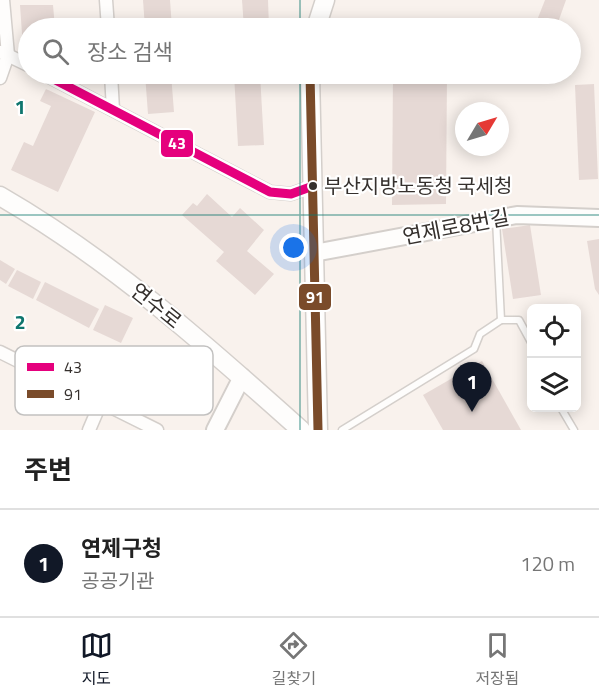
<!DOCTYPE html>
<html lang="ko">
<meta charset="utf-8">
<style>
:root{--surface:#fff;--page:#f6f6f6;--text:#222;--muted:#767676;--line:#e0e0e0;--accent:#111827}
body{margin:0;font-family:"Titillium Web","Noto Sans KR",sans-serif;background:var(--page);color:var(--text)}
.controls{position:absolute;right:18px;bottom:18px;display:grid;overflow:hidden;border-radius:9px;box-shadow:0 3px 15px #0003}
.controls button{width:54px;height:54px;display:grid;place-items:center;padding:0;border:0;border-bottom:2px solid var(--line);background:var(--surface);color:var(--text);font:30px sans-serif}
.compass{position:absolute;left:455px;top:102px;width:54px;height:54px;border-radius:50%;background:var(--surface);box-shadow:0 3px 15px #0003;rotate:52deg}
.you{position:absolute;left:294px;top:248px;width:21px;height:21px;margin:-15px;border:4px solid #fff;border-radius:50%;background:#1a73e8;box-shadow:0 0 0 9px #1a73e833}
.badge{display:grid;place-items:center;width:39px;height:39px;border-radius:50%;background:var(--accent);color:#fff;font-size:20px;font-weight:700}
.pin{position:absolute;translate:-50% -50px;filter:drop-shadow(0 2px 3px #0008)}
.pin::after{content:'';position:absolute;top:32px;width:21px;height:18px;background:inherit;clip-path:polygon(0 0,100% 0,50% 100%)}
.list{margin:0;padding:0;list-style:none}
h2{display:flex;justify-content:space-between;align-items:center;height:78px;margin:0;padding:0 24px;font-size:26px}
h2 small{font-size:20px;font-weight:400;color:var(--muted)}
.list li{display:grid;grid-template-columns:39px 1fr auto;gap:18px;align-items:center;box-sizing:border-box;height:108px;padding:0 24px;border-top:2px solid var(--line)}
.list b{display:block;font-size:22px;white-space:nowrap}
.list p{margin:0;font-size:20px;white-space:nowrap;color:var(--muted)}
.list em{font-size:20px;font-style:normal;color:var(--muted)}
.icon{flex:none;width:33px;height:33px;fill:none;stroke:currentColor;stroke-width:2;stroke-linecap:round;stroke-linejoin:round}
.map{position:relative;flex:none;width:599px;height:430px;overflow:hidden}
.search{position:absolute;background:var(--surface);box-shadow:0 3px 15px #0003;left:18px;right:18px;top:18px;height:66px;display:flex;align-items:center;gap:15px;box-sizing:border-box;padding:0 21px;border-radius:33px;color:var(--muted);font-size:22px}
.sheet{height:186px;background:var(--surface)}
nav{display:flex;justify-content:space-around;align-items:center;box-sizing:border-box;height:84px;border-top:2px solid var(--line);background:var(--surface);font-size:16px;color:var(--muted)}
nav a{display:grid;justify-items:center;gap:3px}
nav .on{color:var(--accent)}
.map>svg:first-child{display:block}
</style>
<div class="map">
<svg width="599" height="430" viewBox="0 0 599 430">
<rect width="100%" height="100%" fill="#f9f2ed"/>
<g fill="#e6d9d5">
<path d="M143,0H170L172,28H145Z"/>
<path d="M242,0H268L269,28H244Z"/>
<path d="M545,0H566L556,28H534Z"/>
<path d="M20,5H53L55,28H28V48H23Z"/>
<path d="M145,74H171L174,112L148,114Z"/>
<path d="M234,74H260L264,145L238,146Z"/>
<path d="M393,74H447L446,204L392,205Z"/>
<path d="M594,84L598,179L579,180L575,85Z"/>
<path d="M46,89L95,112L58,192L11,170L24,142L33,146L51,106L40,101Z"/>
<path d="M207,194L232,217L240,208L264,230L247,251L274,274L255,295L216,261L224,252L182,215L193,203L197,206Z"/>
<path d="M530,225L541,295L513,299L502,229Z"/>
<path d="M599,239V295L595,289L587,241Z"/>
<path d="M0,260L15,269L6,284L0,280Z"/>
<path d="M17,270L41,282L33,299L8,286Z"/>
<path d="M45,282L99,309L89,328L36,300Z"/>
<path d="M105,305L133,318L121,343L93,330Z"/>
<path d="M482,361L521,430H443L423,395Z"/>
</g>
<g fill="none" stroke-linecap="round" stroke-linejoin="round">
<g stroke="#d4cfcb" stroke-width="9">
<g id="service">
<path d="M496,219L501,320H519L532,344"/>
<path d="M561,408L574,430"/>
<path d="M342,430L474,349L480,334L501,320"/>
</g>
</g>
<g stroke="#d4cfcb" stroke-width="15">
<g id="minor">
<path d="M106,0L108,28"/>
<path d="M1,52L28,65"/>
<path d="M44,74L270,192L291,194L313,186"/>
<path d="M111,74L113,110"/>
<path d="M0,78L8,55L3,0"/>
<path d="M0,352L157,430"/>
<path d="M89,430L101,402"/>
</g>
</g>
<g stroke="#d4cfcb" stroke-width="20">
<g id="tertiary">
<path d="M314,253L517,215L599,218"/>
<path d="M215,430L242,377"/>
</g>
</g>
<g stroke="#d4cfcb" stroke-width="21">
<g id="secondary">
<path d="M316,28L325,0"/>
<path d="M310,74L318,430"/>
<path d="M0,196C111,260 206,345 301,430"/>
</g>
</g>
<use href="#service" stroke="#fefdfc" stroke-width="6"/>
<use href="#minor" stroke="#fefdfc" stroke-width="12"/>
<use href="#tertiary" stroke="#fefdfc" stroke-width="16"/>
<use href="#secondary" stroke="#fefdfc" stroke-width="18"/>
<g stroke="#fff" stroke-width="14">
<path id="bus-1" d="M44,74L270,192L291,194L313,186"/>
</g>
<g stroke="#fff" stroke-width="14">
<path id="bus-2" d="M310,74L318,430"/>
</g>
<use href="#bus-1" stroke="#e5007d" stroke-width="9"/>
<use href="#bus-2" stroke="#7a4b2a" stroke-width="9"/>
</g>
<path fill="none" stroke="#0f766e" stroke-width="1.5" stroke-opacity="0.55" d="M300,0V28M300,74V430M0,215H599"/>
<circle fill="#35302d" stroke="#fff" stroke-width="2" cx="313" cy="186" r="5"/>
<g text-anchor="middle" stroke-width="4.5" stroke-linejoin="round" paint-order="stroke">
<g font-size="20" fill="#35302d" stroke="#fff" text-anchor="start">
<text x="324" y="193">부산지방노동청 국세청</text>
</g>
<g font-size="21" fill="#35302d" stroke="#fff">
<text transform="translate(456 227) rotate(-11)" y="7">연제로8번길</text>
<text transform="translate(156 306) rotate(39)" y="7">연수로</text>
</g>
</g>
<rect x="15" y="346" width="198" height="69" rx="9" fill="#fff" stroke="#c2c1c0" stroke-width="1.5"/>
<rect x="27" y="363" width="27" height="8" fill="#e5007d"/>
<rect x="27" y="390" width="27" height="8" fill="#7a4b2a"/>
<g font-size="16" fill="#35302d">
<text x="64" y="373">43</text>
<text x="64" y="400">91</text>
</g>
<g font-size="20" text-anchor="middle" font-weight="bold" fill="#0f766e" stroke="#fff" stroke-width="4.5" stroke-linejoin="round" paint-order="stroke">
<text x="20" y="114">1</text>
<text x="20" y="329">2</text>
</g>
<g stroke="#fff" stroke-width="2">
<rect x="160" y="129" width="34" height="29" rx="6" fill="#e5007d"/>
<rect x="298" y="283" width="34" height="28" rx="6" fill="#7a4b2a"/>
</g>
<g font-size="16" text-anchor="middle" font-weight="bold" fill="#fff">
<text x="177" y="149">43</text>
<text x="315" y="303">91</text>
</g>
</svg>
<div class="controls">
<button><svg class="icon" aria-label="locate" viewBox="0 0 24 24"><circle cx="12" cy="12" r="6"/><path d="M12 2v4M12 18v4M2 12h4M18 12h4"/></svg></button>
<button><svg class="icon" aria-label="layers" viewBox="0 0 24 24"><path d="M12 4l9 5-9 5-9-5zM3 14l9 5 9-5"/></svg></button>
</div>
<svg class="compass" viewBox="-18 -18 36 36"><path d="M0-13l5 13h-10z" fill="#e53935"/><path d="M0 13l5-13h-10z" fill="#767676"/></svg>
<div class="you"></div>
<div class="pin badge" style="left:472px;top:412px">1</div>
<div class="search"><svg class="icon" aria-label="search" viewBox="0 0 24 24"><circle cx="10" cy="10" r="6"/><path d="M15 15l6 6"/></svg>장소 검색</div>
</div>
<section class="sheet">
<h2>주변<small></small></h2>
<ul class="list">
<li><span class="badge">1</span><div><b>연제구청</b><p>공공기관</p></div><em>120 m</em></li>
</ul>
</section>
<nav>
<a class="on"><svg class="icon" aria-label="map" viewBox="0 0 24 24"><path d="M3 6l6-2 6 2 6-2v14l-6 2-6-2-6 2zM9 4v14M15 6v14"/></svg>지도</a>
<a><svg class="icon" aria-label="directions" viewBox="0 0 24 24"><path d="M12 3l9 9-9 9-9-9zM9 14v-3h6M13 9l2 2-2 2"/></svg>길찾기</a>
<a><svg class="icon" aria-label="saved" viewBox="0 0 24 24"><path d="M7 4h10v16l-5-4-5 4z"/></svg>저장됨</a>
</nav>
